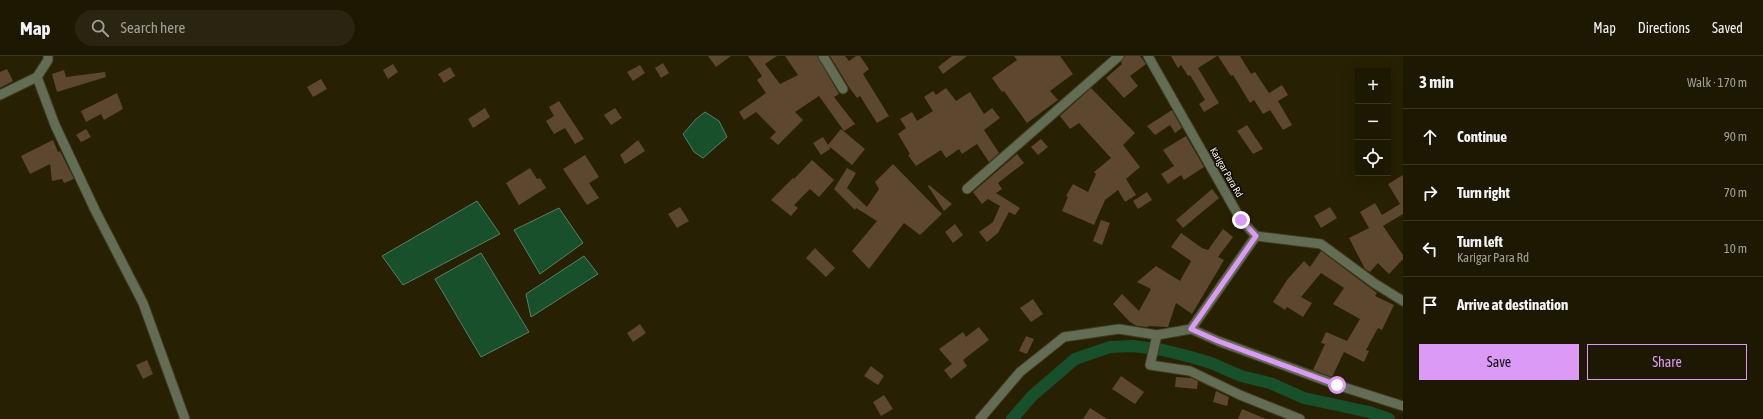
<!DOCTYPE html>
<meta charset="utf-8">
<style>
:root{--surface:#1d1802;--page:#2a2511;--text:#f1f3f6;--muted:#a0a099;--line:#3b3724;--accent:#da9af6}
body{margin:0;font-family:"Asap Condensed",sans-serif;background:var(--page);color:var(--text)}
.controls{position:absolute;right:12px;top:12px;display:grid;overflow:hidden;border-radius:0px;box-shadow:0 4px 16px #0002}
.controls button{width:36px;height:36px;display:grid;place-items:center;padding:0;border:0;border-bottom:1px solid var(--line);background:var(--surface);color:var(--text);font:20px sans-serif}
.stop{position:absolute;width:12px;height:12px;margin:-9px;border:3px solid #da9af6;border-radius:50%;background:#fff}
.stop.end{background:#da9af6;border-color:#fff;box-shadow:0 1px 4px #0008}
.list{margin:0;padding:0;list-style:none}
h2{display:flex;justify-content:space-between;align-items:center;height:52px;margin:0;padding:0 16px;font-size:17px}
h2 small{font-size:13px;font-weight:400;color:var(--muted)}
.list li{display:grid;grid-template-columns:26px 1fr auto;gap:12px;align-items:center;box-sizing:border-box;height:56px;padding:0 16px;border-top:1px solid var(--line)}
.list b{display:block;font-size:15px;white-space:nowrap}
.list p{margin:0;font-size:13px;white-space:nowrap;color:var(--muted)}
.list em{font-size:13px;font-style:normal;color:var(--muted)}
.actions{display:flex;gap:8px;padding:12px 16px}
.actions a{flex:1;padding:9px 0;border:1px solid var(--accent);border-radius:0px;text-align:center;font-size:14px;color:var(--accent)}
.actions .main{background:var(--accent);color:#111}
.icon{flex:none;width:22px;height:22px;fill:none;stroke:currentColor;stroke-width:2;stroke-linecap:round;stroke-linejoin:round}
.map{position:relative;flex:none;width:1403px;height:363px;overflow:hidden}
header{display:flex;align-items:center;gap:24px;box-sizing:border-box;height:56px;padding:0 20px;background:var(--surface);border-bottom:1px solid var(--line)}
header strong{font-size:19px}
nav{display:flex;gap:22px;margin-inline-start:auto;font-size:14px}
.search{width:280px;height:36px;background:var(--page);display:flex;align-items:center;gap:10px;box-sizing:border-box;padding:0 14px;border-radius:22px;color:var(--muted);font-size:15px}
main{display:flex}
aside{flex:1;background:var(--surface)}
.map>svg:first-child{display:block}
</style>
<header>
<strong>Map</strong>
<div class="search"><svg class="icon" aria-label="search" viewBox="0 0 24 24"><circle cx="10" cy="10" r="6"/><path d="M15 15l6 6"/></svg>Search here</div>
<nav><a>Map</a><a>Directions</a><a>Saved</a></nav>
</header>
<main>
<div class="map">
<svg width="1403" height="363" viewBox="0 0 1403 363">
<rect width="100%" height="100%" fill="#272002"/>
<g fill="#18502c" stroke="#597f60">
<path d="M705,56L719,65L727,81L703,102L694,96L683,78L696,63Z"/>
<path d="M477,145L500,178L403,229L382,200Z"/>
<path d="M559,152L583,187L540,218L514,174Z"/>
<path d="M481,197L529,276L481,301L435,223Z"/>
<path d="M584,200L598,218L531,261L526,238Z"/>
</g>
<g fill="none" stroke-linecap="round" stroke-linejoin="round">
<path stroke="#18502c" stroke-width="12" d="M1012,363L1032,340L1075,303L1110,291L1133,290L1163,294L1191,301L1211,307L1241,320L1270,327L1304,342L1369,356L1389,363"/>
</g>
<g fill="#5e472f">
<path d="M708,0H731L716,11Z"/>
<path d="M748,0H777L765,8L780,28L798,19L785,0H817L839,38L834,41L855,68L844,75L819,40L795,56L803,64L778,89L770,82L776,76L756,56L744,64L739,56L766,37L757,24L762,20Z"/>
<path d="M830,0H845L849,5L856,0H860L869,13L863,18L889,60L877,67L860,40L857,42L849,31Z"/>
<path d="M952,0H967L943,18L938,11Z"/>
<path d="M1014,0H1060L1073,18L1050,35L1058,44L1027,67L1004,35L1002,36L992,22L1017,4Z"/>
<path d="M1125,0H1140L1146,8L1130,20L1138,30L1124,42L1106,22L1122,8L1121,6Z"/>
<path d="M1171,0H1217L1198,12L1219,47L1204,56L1199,48L1205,44L1190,19L1188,20L1181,9L1178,12Z"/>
<path d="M1218,0H1240L1251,18L1255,16L1269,37L1282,29L1288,39L1278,45L1292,69L1283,74L1270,54L1263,58L1254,44L1250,47L1233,19L1231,20Z"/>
<path d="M663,7L669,17L661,22L655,12Z"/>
<path d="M393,8L398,16L388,23L383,14Z"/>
<path d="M640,9L645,17L633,25L627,16Z"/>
<path d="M450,11L455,20L444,27L438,18Z"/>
<path d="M7,13L13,25L0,32V16Z"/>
<path d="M64,14L66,21L105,16L106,21L57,36L52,18Z"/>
<path d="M321,23L327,33L313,41L307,31Z"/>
<path d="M946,32L956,45L970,36L984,58L992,52L1000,62L984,74L999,97L989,106L977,88L962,98L959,93L946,102L941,94L916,110L908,99L910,98L898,78L906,72L900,63L912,56L917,65L933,55L924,41L933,35L936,39Z"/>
<path d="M1091,32L1135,77L1123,89L1140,111L1126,123L1136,139L1125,146L1118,134L1105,144L1094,169L1062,155L1068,141L1066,140L1073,128L1088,136L1096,118L1094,116L1111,102L1079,67L1070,73L1060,60Z"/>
<path d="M117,37L123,53L104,64L101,58L86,66L81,55Z"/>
<path d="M559,45L584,83L575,88L565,72L554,78L546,65L554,60L549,51Z"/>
<path d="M485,52L490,61L473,72L468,63Z"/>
<path d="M615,52L622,62L611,69L604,59Z"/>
<path d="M1172,54L1182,72L1175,77L1170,69L1155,79L1147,70Z"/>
<path d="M1247,69L1263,93L1253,98L1237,75Z"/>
<path d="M86,73L91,81L81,86L76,79Z"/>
<path d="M841,73L865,93L852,109L830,91V93L821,99L813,87L823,81L828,89Z"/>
<path d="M1186,80L1204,111L1184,124L1181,119L1168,128L1161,118L1174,110L1163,94Z"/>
<path d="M1041,83L1048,91L1038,99L1031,91Z"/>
<path d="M53,84L58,96L60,95L74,123L64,127L62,123L52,125L50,108L30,118L21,100Z"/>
<path d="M638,84L645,95L625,108L620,99Z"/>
<path d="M1017,98L1024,107L998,127L1002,133L996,137L1020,152L1015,159L1009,156L998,177L987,186L979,176L993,166L1000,150L988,143L982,148L973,136Z"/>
<path d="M585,99L599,121L589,127L599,142L587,149L563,113Z"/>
<path d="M812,104L834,124L819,141L810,133L794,149L798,152L791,160L771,144L793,122L794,123Z"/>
<path d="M893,108L942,158L920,179L904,167L869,213L852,195L877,165L856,152L855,154L834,133L847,112L856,117L847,132L867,151L879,133L875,126Z"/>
<path d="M530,112L537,123L540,122L546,132L519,149L506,127Z"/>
<path d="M1403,119V158L1383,170L1403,199V203L1389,218L1378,207L1370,216L1365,213L1349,182L1369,172L1360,156L1375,147L1382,159L1400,148L1388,128Z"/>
<path d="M929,129L952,148L944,155L928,130Z"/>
<path d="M1212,133L1219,142L1183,172L1176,164Z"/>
<path d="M1147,136L1152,144L1138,153L1133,145Z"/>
<path d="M680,151L689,165L677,172L668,158Z"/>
<path d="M1330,151L1337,162L1321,172L1314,160Z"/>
<path d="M1101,164L1110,167L1102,189L1093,185Z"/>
<path d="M955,168L963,179L953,187L945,176Z"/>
<path d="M1223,173L1233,181L1218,201L1224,204L1192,258L1176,247L1168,271L1149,270L1148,271L1137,270L1130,266L1113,248L1122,238L1139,255L1151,233L1137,226L1156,210L1180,225L1191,205L1171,191L1181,177L1202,192L1208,194Z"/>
<path d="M815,192L835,212L826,221L806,202Z"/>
<path d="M1321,195L1377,237L1375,240L1394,249L1382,274L1378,272L1366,294L1369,295L1364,306L1344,296L1332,321L1313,314L1325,288L1321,287L1326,276L1347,285L1360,263L1333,248L1344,232L1321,217L1301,241L1312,247L1303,261L1287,251L1285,254L1273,246L1287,224L1304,205L1310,211Z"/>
<path d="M1033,243L1043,258L1031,266L1020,252Z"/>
<path d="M640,268L646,277L633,286L627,277Z"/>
<path d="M979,271L989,284L963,304L967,310L951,323L944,314L952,308L939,293L963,276L966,281Z"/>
<path d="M1026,280L1034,283L1027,298L1019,295Z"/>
<path d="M147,304L153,318L143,323L136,309Z"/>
<path d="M871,310L884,320L878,329L864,320Z"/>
<path d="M1121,320L1144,336L1135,348L1112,333Z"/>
<path d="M1176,321L1191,322L1198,325L1197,333L1175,331Z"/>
<path d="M1216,335L1229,341L1227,350L1213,346Z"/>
<path d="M884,339L893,353L881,360L873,346Z"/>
<path d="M1090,352L1107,363H1083Z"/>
<path d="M1242,353L1266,363H1238Z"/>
</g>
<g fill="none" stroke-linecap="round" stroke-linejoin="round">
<g stroke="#433d20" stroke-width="11">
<g id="street">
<path d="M48,0V4L37,21L55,69L95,154L143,247L185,363"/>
<path d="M823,0L843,33"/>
<path d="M1148,0L1241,164L1256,180L1321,188L1374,227L1403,245"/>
<path d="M0,39L37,21"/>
<path d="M967,133L1119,0"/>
<path d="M1191,273L1256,180"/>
<path d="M1157,279L1150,309L1190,315L1240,339L1300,363"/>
<path d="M980,363L1020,316L1064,281L1119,273L1157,279L1191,273L1218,285L1337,329L1403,350"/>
</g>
</g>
<use href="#street" stroke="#636c54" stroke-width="9"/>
</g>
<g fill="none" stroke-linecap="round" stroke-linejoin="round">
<path stroke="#da9af6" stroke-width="5" d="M1241,164L1256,180L1191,273L1218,285L1337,329"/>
</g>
<g text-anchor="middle" stroke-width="3" stroke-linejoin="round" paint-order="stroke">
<g font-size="10" fill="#f1ecdb" stroke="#0d0a02">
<text transform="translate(1227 116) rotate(60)" y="4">Karigar Para Rd</text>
</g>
</g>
</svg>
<div class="controls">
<button>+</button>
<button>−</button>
<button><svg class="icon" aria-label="locate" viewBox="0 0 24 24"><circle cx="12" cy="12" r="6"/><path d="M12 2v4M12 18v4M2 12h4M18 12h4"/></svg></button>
</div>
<div class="stop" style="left:1337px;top:329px"></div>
<div class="stop end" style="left:1241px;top:164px"></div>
</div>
<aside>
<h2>3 min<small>Walk · 170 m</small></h2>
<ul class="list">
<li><svg class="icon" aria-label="ahead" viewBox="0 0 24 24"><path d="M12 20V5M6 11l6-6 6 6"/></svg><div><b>Continue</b></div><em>90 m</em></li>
<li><svg class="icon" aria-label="right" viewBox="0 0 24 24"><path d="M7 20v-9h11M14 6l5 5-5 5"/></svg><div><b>Turn right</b></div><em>70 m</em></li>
<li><svg class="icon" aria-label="left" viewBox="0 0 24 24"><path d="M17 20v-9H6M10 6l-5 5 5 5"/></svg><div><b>Turn left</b><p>Karigar Para Rd</p></div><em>10 m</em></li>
<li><svg class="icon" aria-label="arrive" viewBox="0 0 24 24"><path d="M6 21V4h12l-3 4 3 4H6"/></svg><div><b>Arrive at destination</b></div></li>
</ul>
<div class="actions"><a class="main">Save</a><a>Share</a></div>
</aside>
</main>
